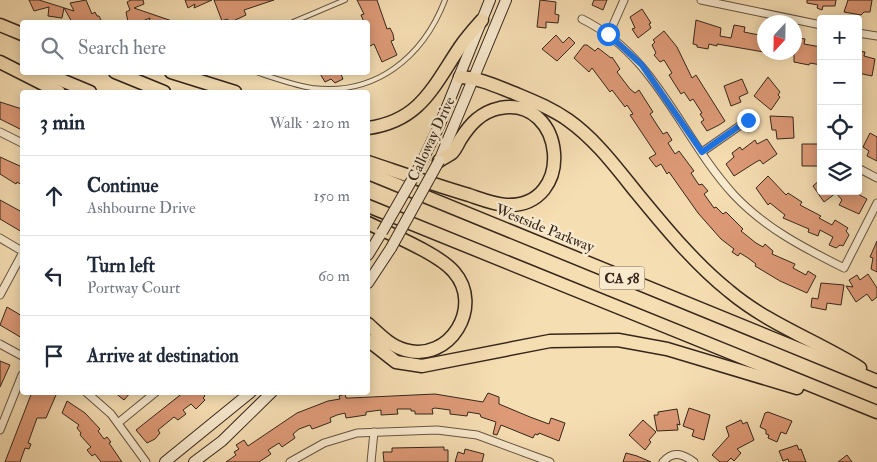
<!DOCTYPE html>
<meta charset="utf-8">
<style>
:root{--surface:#fff;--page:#f6f6f7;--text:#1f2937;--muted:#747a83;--line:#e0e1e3}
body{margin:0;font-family:"IM FELL Double Pica",serif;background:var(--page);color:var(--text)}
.controls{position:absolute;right:15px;top:15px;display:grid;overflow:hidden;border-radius:5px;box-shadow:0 2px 12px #0003}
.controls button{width:45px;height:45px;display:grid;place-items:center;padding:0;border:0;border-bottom:1px solid var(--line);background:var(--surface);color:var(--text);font:25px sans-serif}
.compass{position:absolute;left:757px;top:15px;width:45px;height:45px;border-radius:50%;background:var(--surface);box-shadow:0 2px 12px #0003;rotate:202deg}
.stop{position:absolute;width:15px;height:15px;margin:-11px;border:4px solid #1a73e8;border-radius:50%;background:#fff}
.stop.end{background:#1a73e8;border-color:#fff;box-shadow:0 1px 5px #0008}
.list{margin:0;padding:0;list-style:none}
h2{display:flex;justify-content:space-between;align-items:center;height:65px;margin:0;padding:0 20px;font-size:21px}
h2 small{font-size:16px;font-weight:400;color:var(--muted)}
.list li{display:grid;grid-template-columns:32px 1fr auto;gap:15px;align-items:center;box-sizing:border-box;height:80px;padding:0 20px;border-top:1px solid var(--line)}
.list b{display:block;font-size:19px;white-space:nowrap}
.list p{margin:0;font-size:16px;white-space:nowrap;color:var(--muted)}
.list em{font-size:16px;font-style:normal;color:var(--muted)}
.icon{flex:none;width:28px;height:28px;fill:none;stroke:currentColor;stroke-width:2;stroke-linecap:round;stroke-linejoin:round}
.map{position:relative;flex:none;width:877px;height:462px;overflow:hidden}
.search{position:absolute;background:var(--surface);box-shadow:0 2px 12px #0003;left:20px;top:20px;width:350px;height:55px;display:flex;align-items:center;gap:12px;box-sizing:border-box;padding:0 18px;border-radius:5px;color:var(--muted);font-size:19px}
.panel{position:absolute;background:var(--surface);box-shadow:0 2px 12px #0003;left:20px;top:90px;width:350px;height:305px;border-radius:5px}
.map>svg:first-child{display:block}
</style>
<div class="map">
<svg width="877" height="462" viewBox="0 0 877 462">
<rect width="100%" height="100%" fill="#f6deb3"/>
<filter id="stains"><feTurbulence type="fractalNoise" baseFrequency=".004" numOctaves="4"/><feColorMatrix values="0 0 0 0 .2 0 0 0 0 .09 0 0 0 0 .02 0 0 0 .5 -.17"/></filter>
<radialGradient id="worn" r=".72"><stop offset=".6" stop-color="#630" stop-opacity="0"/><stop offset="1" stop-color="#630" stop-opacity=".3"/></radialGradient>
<g fill="#de9a77" stroke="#35261c">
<path d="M29,0H39L74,11L70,3L86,0L92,14L95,12L97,16H99L102,22H72L64,8L62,18L48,16L49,7L34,11Z"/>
<path d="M131,0H143L144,4L134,8L175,22H148L150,18L140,22H128L126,12L130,10L127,2Z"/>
<path d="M185,0H212L194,8L195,4L188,8Z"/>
<path d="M214,0H274L244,10L246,15L231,22L227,19L222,21Z"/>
<path d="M357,0H377L387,29L390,28L393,34L394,40L391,41L397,55L382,62L374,44L368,47V22H364L361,15L364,14Z"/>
<path d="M540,0L556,2L555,14L559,15L558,23L546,22V28L537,27Z"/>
<path d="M594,0H607L603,10L592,5Z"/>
<path d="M807,0H836L835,6H823L822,10L817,8L818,5L807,3Z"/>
<path d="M848,0H872L870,12H864L861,15L844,12Z"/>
<path d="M642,9L651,23L649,24L651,28L638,38L632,29L635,28L630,17Z"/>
<path d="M696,20L721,28L720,36L731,38L734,25L745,27L744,32L764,36V52L717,44V46L709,44L708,49L697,47V45L693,44Z"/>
<path d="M664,31L677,47L692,78L696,75L725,121L719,125L707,131L701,122L704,120L700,114L702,113L693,99L690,101L684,92L681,94L669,75L672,73L664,60L660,62L654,55L656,53L652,45L655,42L653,40Z"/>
<path d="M556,35L563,43L569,37L575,43L557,61L542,49Z"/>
<path d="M794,37L805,39L804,44L821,47V65L810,63L809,65L794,62Z"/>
<path d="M584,45H587L595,51L598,48L611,58L612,57L620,69L617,72L630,89L635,93L639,90L653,112L650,114L657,125L663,134L667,132L672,140L668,143L675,154L679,151L694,171L691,173L699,185L702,184L708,191L704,194L714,208L716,207L723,214L726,212L743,229L741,231L756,243L763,247L765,244L773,251L772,254L795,264L793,268L806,275L808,271L816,276L807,293L780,281L755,266L756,264L748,258L740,253L738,256L732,252L734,249L721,239L698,213L669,172L667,174L661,164L656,167L649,158L656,154L630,115L633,114L627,105L625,107L612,90L610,92L592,68L589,72L574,58Z"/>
<path d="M858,51L865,52L864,56L875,59L872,76L858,73Z"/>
<path d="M319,72H340L343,79L335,83L331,79L325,82Z"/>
<path d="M768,77L780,92L778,95L780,97L771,110L754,96Z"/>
<path d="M742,79L748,93L739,97L741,102L731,106L724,86Z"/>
<path d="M0,102L22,109V130L0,119Z"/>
<path d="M770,116L793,117L794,138L777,139L776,130H772Z"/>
<path d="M870,133L877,137V161L867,156L869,151L863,147Z"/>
<path d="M767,139L777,154L763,164L760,160L756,162L734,176L726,164L734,157L732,153L740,147L742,150L755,140L757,144Z"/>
<path d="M802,144H820L821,166H802Z"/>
<path d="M0,157L22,167V185L17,182L16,184L0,174Z"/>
<path d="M768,176L786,195L788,193L802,202L800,205L821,216L819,218L832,225L835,220L848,228L846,231L849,235L843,246L840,245L836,248L829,245L833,237L820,230L818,236L808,232L809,229L783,218L785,215L770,203L768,205L756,188Z"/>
<path d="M821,179V191H857L856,193L867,199L859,214L839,205L842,200L836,193L824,202L813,186Z"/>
<path d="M0,200L22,212V232L0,219Z"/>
<path d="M877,241V272L871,269L873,258L870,257Z"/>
<path d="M868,274L877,288V297L872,301L867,294L856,302L846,286L853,287L849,280L857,275L860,280Z"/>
<path d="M821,283L844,285L841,305L827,303L826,310L811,307L812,298L818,299Z"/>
<path d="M7,307L22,316V338L0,325Z"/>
<path d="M0,361L10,365L0,387Z"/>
<path d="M32,392H55L56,395L46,418H37L28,443L31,444L29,449L25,448L20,462H5Z"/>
<path d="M114,392H131L124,400Z"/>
<path d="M184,392H202L205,396L203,398L205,400L196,409L191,404L183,410L186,414L178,420L174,417L158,430L160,433L155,439L147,443L136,430Z"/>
<path d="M488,393L499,397V404L530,417L549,424L551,418L565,423L559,441L539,433L538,435L535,434L533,438L501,425L497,435L493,434L496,422L481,417L480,414L468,412L467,416L450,414V410L435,408L432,409L433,414H415V411H411V409H397L398,414L381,415V410L366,412V415L346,418L345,413L337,415L330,418L331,422L318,427L312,429L310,425L299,429L293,434L295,438L282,447L279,443L268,450L271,454L259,462H226L236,455L234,452L239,449L236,445L244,440L248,446L297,413L328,401L340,399L339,396L345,394L346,398H350L435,394L483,402Z"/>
<path d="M67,401L85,413L100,429L98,431L104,439L107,437L111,442L109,443L122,462H101L95,454L92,456L87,450L91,447L80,435L81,433L77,428L79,425L62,413Z"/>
<path d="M689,408L710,415L704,440L692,436L694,430L683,426Z"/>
<path d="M677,409L680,425L677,424L678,430L657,431L654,415H658V412Z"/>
<path d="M768,412L792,421L786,434L781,432L777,442L768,438L769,435L766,434V430L760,427L765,413Z"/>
<path d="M643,420L656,432L649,440L651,442L645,450L629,435Z"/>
<path d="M741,420L743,424L747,422L754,440L737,449L741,453L734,461L731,458L727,462H720L712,455L729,436L726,427Z"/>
<path d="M797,445L799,450L801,449L806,462H789L788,459L783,461L779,451Z"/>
<path d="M444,447V450H448V462H384L383,452H392V448Z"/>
<path d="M465,449L484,454L482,462H455L458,452L464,454Z"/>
<path d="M626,453L637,456L651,462H623Z"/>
<path d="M847,455L852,462H838Z"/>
</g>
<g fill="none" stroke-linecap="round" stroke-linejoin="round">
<g stroke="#655442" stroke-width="6">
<g id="lane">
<path d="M293,22L345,0"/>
<path d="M256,72C274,78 293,85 312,88C376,96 423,57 445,0"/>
</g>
</g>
<g stroke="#655442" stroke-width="9">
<g id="street">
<path d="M701,0L821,25"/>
<path d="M582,19C657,56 680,136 734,195C765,228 804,248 844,268L877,203"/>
<path d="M858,33L877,36"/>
<path d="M609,34L624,0"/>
<path d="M0,132L22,143"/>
<path d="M702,152L748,120"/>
<path d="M858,168L877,178"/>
<path d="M0,238L22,251"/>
<path d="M0,295L22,254"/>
<path d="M0,344L22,356"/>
<path d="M86,392L111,414L146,462"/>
<path d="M118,423L156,392"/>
<path d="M0,430L22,375"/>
<path d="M290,462L324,443L357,433L437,430L477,435L550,462"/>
<path d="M371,462L374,432"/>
<path d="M663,462C673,450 683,454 694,462"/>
</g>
</g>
<g stroke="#35261c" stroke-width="12">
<g id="secondary">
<path d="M439,161L506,0"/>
<path d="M421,164L440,124L490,0"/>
<path d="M368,255L382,232"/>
<path d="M368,283L391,248"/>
<path d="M165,462L251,392"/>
<path d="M194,462L222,441L272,392"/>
</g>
</g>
<g stroke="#35261c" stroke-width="15">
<g id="highway">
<path d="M0,25L22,34"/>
<path d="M0,62L59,92"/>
<path d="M42,72L90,92"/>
<path d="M115,72L164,92"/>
<path d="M171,72L235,92"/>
<path d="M460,77C479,78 496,86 514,93C533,101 551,108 568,120C595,139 615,166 636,192C664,226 694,263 729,291C768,324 817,341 860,368"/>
<path d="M368,128C420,121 433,87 460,47C466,38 474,29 482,20"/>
<path d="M368,162C401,173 435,185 469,195C481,199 493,204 506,205C576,208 566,96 500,108C481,112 470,124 460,140C458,144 455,150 452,153C448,156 443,158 439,161"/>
<path d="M368,173L877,381"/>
<path d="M368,206L877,412"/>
<path d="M368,223C390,234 439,254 454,272C484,306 450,363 405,350C390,346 379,334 368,324"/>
<path d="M368,340L396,362L422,366L550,341L618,340L667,349L797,388"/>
</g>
</g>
<use href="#lane" stroke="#f9eace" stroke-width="4"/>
<use href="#street" stroke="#f9eace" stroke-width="7"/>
<use href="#secondary" stroke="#f9eace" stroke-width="10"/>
<use href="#highway" stroke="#f6deb3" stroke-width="12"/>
<g stroke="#35261c" stroke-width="12" stroke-linecap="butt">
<g id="secondary-bridge">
<path d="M382,232L421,164"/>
<path d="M391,248L439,161"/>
</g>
</g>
<use href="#secondary-bridge" stroke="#f9eace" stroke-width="10"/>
</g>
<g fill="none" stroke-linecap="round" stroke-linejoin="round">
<path stroke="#1a73e8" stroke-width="6" d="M608,34L642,65L702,152L748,120"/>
</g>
<g text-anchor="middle" stroke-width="5" stroke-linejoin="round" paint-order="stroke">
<rect fill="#f9eace" stroke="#706151" stroke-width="1" x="599.5" y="266.5" width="45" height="23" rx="4"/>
<g font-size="14" font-weight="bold" fill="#35261c">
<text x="622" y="283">CA 58</text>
</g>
<g font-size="15" fill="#35261c" stroke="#f9eace">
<text transform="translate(431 139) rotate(-65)" y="5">Calloway Drive</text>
<text transform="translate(545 228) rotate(22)" y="5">Westside Parkway</text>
</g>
</g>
<rect width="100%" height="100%" filter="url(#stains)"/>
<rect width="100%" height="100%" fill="url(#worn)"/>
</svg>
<div class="controls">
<button>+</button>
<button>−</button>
<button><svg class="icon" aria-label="locate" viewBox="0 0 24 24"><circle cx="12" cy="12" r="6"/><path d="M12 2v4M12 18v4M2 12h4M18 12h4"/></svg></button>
<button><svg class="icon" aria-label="layers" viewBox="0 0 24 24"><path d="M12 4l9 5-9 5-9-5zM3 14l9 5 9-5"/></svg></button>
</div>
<svg class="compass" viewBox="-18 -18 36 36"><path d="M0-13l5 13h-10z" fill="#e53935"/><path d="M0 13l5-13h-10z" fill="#747a83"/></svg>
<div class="stop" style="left:608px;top:34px"></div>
<div class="stop end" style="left:748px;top:120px"></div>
<div class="search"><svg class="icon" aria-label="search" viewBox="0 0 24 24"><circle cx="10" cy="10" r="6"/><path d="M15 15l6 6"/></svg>Search here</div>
<section class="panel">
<h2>3 min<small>Walk · 210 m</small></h2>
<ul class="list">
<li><svg class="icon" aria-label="ahead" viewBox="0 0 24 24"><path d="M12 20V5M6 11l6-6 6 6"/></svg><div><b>Continue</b><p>Ashbourne Drive</p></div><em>150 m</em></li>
<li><svg class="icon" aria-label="left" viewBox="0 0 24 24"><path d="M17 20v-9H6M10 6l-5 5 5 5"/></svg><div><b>Turn left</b><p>Portway Court</p></div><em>60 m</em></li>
<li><svg class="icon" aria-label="arrive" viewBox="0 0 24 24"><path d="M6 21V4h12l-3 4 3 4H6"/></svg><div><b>Arrive at destination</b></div></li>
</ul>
</section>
</div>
